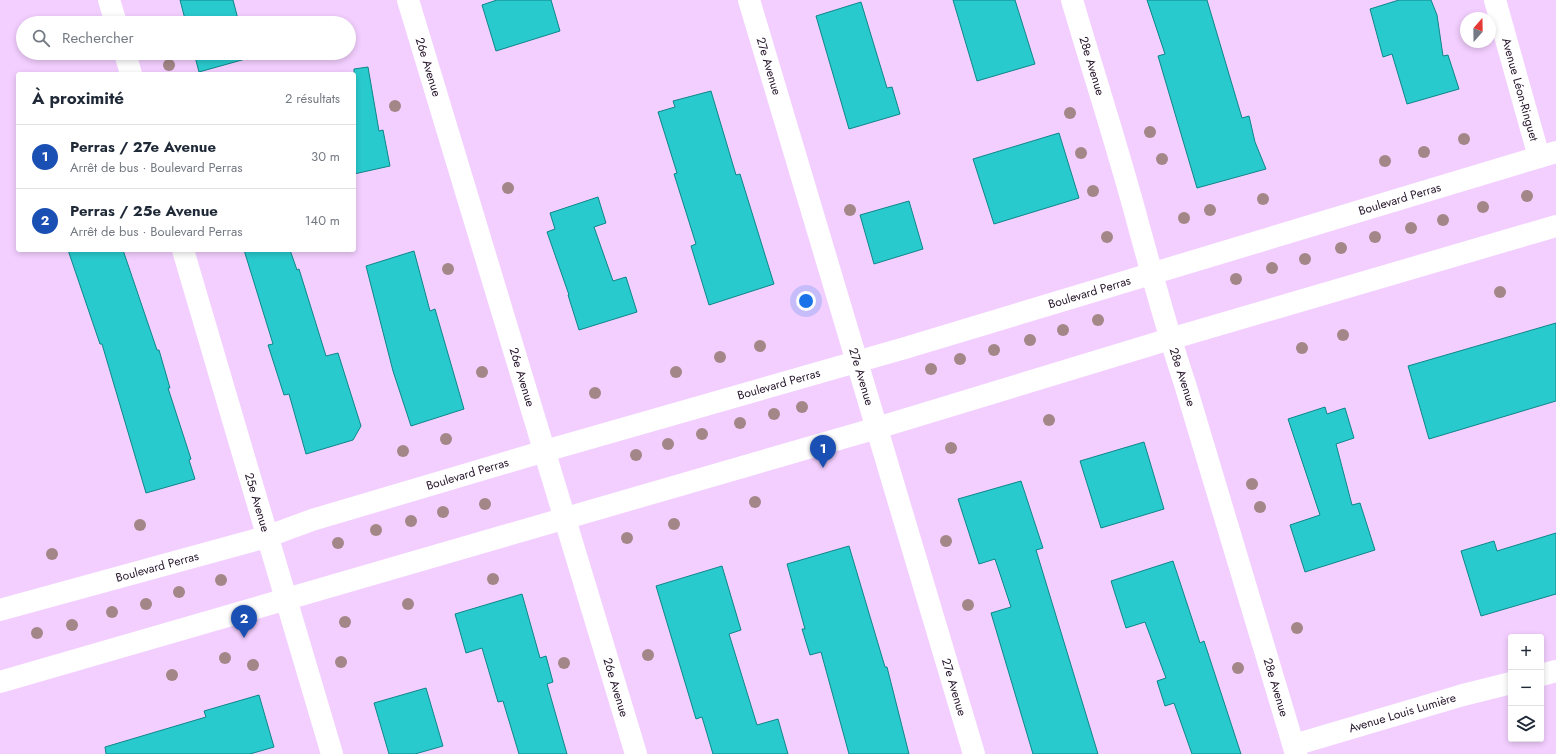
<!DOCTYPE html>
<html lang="fr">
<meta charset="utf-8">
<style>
:root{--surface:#fff;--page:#f2f2f3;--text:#1f2937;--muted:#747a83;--line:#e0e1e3;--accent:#db2777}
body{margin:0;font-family:Jost,sans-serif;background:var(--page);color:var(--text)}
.controls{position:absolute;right:12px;bottom:12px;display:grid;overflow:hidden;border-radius:4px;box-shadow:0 2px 6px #0003}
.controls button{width:36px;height:36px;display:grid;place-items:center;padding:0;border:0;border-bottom:1px solid var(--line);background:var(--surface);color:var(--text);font:20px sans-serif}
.compass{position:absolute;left:1460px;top:12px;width:36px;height:36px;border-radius:50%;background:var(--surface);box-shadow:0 2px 6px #0003;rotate:20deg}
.you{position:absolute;left:806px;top:301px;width:14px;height:14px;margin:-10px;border:3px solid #fff;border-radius:50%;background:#1a73e8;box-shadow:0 0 0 6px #1a73e833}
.badge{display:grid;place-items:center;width:26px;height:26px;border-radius:50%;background:var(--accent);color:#fff;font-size:13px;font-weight:700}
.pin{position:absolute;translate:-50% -33px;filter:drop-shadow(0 1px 2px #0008)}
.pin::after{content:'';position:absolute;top:21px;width:14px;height:12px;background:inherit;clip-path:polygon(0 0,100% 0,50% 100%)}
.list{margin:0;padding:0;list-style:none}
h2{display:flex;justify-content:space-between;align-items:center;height:52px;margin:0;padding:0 16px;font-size:17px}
h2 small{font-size:13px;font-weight:400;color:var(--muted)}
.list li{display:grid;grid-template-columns:26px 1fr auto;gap:12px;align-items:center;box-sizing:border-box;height:64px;padding:0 16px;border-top:1px solid var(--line)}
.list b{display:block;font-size:15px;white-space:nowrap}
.list p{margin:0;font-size:13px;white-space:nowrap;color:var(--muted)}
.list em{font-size:13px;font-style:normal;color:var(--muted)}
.icon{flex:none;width:22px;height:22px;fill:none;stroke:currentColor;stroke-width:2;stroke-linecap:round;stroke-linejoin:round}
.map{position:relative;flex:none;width:1556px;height:754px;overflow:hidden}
.search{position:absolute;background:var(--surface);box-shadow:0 2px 6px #0003;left:16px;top:16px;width:340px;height:44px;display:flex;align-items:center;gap:10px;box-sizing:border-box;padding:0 14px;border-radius:22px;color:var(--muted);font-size:15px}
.panel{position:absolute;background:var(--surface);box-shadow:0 2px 6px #0003;left:16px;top:72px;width:340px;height:180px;border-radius:4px}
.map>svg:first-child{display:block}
</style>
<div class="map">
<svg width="1556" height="754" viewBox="0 0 1556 754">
<rect width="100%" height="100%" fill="#f3cfff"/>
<g fill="#29cace" stroke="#0e8689">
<path d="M180,0H233L239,23H186Z"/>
<path d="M497,0H551L560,31L496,51L482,5Z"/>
<path d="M953,0H1015L1035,64L977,81Z"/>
<path d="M1147,0H1207L1242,118L1249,116L1255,142L1266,169L1197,188L1158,56L1165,54Z"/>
<path d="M1399,0H1431L1437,15L1443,56L1448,55L1459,89L1407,104L1392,54L1383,57L1370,9Z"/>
<path d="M861,2L887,88L892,87L900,114L849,129L816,16Z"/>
<path d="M194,53H247L249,58L199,72Z"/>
<path d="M368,67L379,131L383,130L390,166L354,174V69Z"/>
<path d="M711,91L736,175L740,174L774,284L709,305L691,246L696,244L674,174L677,173L658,112L675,107L673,101Z"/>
<path d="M1059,133L1079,198L994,224L973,159Z"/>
<path d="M598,197L606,223L594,227L613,281L626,277L637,312L579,330L568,295H569L547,232L555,229L550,213Z"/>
<path d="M909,201L923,249L874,264L860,215Z"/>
<path d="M68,250H123L157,350H159L170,388H168L191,459L189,460L195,479L146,493L102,344H100Z"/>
<path d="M244,250H290L297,270L299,269L326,356L338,353L361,426L353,440L306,454L289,394L284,395L268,345L273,344Z"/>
<path d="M414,251L430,311L435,309L464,409L411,426L393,371L366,266Z"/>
<path d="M1556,323V401L1429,439L1408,366Z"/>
<path d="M1325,407L1327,414L1345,408L1354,438L1336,444L1352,505L1360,503L1375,550L1305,572L1290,525L1320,515L1288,419Z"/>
<path d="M1144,442L1164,509L1101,528L1080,461Z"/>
<path d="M1021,481L1043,548L1036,550L1098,754H1033L991,613L1011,607L995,559L979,564L958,499Z"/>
<path d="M1556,533V594L1481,616L1461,551L1494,541L1497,551Z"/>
<path d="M849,546L885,667H887L909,754H849L821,652L810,655L802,629H805L787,564Z"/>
<path d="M1173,561L1200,643L1204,641L1241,754H1192L1174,703L1165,706L1157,681L1166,678L1145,622L1126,628L1111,581Z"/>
<path d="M722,566L741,630L729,634L757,725L778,719L788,754H713L702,717L696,719L656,586Z"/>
<path d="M522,594L540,658L546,656L553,682L547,684L567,754H519L503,701L498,702L482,648L466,653L455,614Z"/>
<path d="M426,688L443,746L415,754H389L374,703Z"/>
<path d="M259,695L274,747L250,754H106L105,747L206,717L204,711Z"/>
</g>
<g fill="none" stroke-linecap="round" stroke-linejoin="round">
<g stroke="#fff" stroke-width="22">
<path d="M109,0L116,23"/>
<path id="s1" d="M408,0L636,754"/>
<path id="s2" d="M749,0L974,754"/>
<path id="s3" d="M1072,0C1094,75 1119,151 1139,227C1154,281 1167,331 1185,384L1296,754"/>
<path id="s4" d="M1495,0L1539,157"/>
<path d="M125,53L131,74"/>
<path id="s5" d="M183,250C233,418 281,586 332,754"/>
<path d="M1541,675L1556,671"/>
<path id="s6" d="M1294,745L1463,695L1511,683"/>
</g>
<g stroke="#fff" stroke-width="22">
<path id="s7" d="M0,610L266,537L312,520L545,451L905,348L1556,152"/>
<path d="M0,682L877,428L1170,339L1556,226"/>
</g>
</g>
<g fill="#a38687">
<circle cx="169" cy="65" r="6"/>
<circle cx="395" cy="106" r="6"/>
<circle cx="1070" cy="113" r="6"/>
<circle cx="1150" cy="132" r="6"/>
<circle cx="1464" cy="139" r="6"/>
<circle cx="1424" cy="152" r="6"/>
<circle cx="1081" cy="153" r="6"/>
<circle cx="1162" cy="159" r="6"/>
<circle cx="1385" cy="161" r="6"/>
<circle cx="508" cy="188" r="6"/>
<circle cx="1093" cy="191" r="6"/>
<circle cx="1527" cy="196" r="6"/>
<circle cx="1263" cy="199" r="6"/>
<circle cx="1483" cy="207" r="6"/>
<circle cx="850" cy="210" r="6"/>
<circle cx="1210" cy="210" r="6"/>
<circle cx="1184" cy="218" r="6"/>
<circle cx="1443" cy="220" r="6"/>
<circle cx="1411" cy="228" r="6"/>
<circle cx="1107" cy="237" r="6"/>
<circle cx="1375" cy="237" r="6"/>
<circle cx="1341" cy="248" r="6"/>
<circle cx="1305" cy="259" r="6"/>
<circle cx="1272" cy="268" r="6"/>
<circle cx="448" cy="269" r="6"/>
<circle cx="1236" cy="279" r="6"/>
<circle cx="1500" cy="292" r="6"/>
<circle cx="1098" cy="320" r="6"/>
<circle cx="1063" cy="330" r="6"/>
<circle cx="1343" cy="335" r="6"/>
<circle cx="1030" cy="340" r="6"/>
<circle cx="760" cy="346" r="6"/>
<circle cx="1302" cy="348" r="6"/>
<circle cx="994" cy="350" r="6"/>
<circle cx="720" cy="357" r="6"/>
<circle cx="960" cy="359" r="6"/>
<circle cx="931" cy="369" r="6"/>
<circle cx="482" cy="372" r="6"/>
<circle cx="676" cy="372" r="6"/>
<circle cx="595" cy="393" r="6"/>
<circle cx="802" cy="407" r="6"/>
<circle cx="774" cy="414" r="6"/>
<circle cx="1049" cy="420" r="6"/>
<circle cx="740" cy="423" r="6"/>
<circle cx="702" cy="434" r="6"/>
<circle cx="446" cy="439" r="6"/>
<circle cx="668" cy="444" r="6"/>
<circle cx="951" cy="448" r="6"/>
<circle cx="403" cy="451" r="6"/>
<circle cx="636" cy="455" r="6"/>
<circle cx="1252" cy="484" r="6"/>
<circle cx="755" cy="502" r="6"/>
<circle cx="485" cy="504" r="6"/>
<circle cx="1260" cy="507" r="6"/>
<circle cx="443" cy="512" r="6"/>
<circle cx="411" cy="521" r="6"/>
<circle cx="674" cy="524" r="6"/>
<circle cx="140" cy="525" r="6"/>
<circle cx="376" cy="530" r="6"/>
<circle cx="627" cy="538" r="6"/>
<circle cx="946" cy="541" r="6"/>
<circle cx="338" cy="543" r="6"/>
<circle cx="52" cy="554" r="6"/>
<circle cx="493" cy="579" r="6"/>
<circle cx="221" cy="580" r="6"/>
<circle cx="179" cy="592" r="6"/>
<circle cx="146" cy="604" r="6"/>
<circle cx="408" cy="604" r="6"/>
<circle cx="968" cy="605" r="6"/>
<circle cx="112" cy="612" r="6"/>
<circle cx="345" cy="622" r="6"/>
<circle cx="72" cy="625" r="6"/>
<circle cx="1297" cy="628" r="6"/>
<circle cx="37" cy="633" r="6"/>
<circle cx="648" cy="655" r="6"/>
<circle cx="225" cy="658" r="6"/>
<circle cx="341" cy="662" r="6"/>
<circle cx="564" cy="663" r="6"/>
<circle cx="253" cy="665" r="6"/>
<circle cx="1238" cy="668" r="6"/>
<circle cx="172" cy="675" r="6"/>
</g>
<g text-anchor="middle" stroke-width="3" stroke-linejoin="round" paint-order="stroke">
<g font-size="12" fill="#25142a" stroke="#f3cfff">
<text dy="4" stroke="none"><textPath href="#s1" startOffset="70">26e Avenue</textPath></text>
<text dy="4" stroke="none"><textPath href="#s2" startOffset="69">27e Avenue</textPath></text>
<text dy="4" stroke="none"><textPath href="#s3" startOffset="69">28e Avenue</textPath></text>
<text dy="4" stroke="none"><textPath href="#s4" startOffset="93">Avenue Léon-Ringuet</textPath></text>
<text dy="4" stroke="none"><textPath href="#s7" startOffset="1459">Boulevard Perras</textPath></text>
<text dy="4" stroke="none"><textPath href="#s7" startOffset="1135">Boulevard Perras</textPath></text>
<text dy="4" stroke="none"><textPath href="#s1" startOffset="394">26e Avenue</textPath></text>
<text dy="4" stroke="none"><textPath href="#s2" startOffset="393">27e Avenue</textPath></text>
<text dy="4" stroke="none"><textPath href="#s3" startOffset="393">28e Avenue</textPath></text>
<text dy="4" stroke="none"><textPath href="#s7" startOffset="811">Boulevard Perras</textPath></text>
<text dy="4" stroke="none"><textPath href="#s7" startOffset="487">Boulevard Perras</textPath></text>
<text dy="4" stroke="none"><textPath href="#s5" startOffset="263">25e Avenue</textPath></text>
<text dy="4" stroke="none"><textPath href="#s7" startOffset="163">Boulevard Perras</textPath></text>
<text dy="4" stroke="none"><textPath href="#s1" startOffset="718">26e Avenue</textPath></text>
<text dy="4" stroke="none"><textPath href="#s2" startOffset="717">27e Avenue</textPath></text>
<text dy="4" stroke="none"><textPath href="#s3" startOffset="717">28e Avenue</textPath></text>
<text dy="4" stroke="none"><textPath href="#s6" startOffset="113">Avenue Louis Lumière</textPath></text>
</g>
</g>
</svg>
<div class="controls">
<button>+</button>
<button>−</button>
<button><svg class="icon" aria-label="layers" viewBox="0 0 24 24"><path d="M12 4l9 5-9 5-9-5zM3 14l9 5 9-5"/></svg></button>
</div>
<svg class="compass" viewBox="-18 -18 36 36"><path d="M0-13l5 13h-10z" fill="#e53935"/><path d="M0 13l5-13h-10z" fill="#747a83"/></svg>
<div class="you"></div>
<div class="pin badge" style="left:823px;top:468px;background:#1a4fb4">1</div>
<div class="pin badge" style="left:244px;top:638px;background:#1a4fb4">2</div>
<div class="search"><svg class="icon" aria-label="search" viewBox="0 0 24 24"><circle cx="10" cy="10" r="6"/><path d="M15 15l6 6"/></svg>Rechercher</div>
<section class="panel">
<h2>À proximité<small>2 résultats</small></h2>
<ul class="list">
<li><span class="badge" style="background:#1a4fb4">1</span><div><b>Perras / 27e Avenue</b><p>Arrêt de bus · Boulevard Perras</p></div><em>30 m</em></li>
<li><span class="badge" style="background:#1a4fb4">2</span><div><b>Perras / 25e Avenue</b><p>Arrêt de bus · Boulevard Perras</p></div><em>140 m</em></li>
</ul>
</section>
</div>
